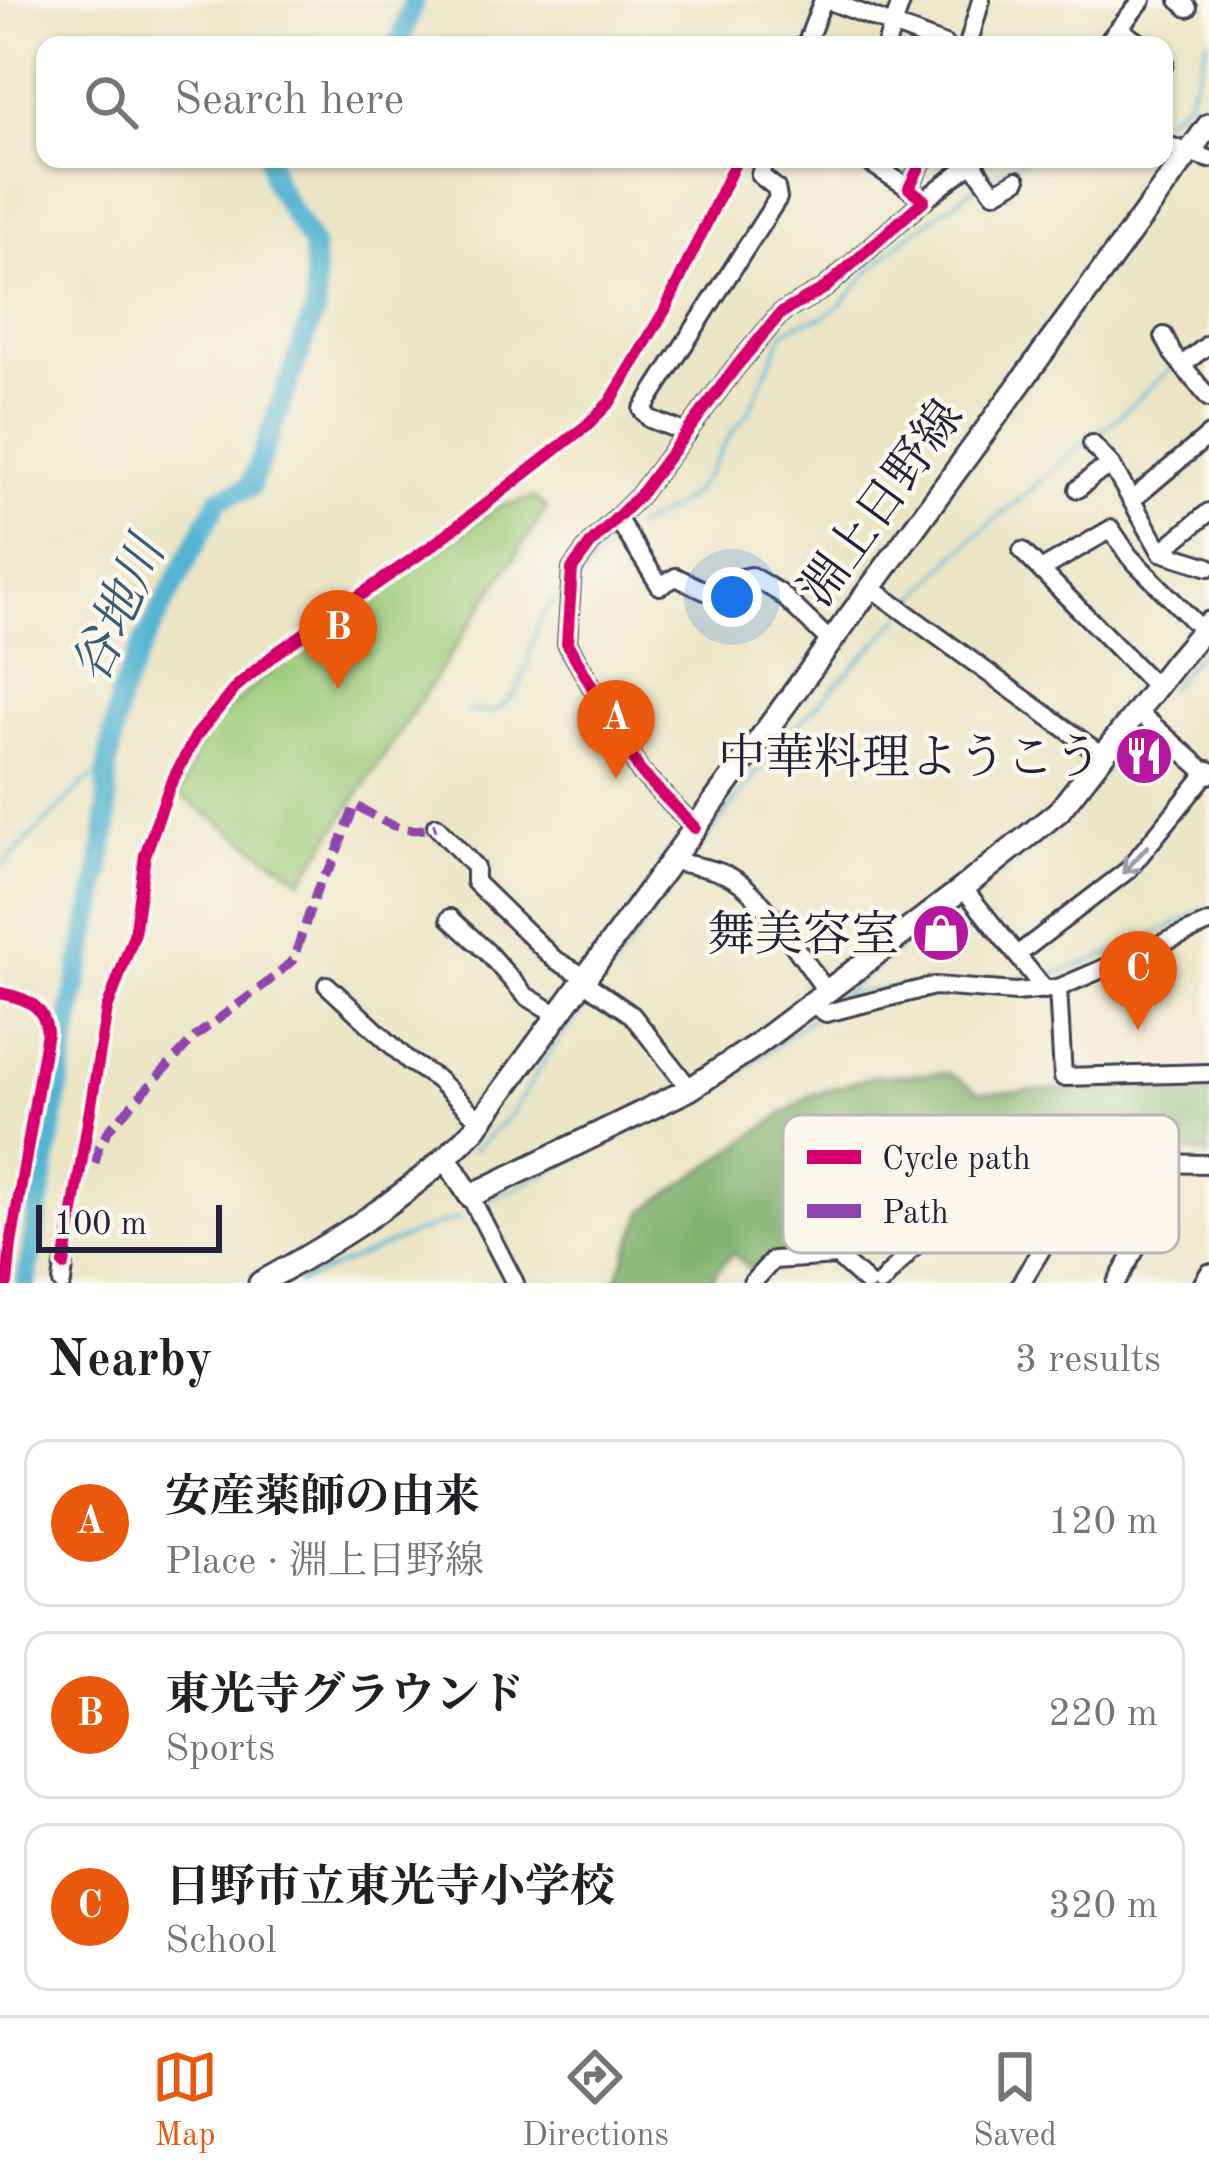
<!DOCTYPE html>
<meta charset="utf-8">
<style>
:root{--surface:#fff;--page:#f2f2f2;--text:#202124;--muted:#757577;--line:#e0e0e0;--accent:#ea580c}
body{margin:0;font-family:"Old Standard TT","Noto Serif JP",serif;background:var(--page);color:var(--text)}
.scale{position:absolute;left:36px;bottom:30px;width:186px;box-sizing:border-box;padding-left:12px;border:6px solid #22223b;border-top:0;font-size:33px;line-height:42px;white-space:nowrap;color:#22223b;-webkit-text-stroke:9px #fbf7ec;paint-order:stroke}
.you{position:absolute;left:732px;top:597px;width:42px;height:42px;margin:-30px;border:9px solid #fff;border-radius:50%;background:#1a73e8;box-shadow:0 0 0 18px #1a73e833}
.badge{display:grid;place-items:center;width:78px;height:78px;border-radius:50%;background:var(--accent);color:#fff;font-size:39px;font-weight:700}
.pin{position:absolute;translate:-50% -99px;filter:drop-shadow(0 3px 6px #0008)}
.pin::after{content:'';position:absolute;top:63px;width:42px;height:36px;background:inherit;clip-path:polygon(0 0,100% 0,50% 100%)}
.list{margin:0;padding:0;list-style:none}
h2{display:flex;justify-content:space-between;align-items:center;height:156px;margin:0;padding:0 48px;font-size:51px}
h2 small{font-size:39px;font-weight:400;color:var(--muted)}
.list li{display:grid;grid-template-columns:78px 1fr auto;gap:36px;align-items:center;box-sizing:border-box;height:168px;margin:0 24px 24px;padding:0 24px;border:3px solid var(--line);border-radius:24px}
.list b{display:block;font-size:45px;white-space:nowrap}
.list p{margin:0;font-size:39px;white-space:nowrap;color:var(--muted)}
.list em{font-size:39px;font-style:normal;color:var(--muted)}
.icon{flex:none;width:66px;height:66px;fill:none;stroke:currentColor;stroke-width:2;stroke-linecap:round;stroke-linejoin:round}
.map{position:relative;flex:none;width:1209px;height:1283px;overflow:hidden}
.search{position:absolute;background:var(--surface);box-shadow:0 3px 9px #0004;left:36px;right:36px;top:36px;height:132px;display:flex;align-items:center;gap:30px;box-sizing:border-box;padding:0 42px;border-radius:24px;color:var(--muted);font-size:45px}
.sheet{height:732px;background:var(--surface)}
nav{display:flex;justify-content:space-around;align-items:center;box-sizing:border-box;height:168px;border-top:3px solid var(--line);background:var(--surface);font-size:33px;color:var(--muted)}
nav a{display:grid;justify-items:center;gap:6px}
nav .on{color:var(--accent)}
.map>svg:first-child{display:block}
</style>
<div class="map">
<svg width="1209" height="1283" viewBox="0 0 1209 1283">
<rect width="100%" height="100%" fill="#fbf7ec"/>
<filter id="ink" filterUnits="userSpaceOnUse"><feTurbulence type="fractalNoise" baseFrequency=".00833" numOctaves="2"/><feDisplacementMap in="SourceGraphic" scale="24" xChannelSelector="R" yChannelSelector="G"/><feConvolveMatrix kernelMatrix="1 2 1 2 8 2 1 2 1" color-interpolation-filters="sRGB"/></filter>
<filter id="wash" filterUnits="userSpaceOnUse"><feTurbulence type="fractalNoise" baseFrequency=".004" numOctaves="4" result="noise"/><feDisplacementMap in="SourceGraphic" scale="48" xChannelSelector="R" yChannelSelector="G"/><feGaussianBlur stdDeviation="2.7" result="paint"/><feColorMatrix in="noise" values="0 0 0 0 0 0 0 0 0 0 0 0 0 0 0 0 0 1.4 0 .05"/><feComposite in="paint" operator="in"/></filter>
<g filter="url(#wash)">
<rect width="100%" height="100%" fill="#ebe5c6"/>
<path fill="#9bca79" stroke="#5e765a" stroke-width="3" d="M534,498L547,508L302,880L180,795L206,728L294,651L498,507Z"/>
<path fill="#7cae69" stroke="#4f6852" stroke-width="3" d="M949,1073L980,1093L1209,1083V1156L1186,1151L934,1158L888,1174L868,1188L838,1249L755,1275L733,1253L715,1273L713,1283H615L644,1211L809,1096L873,1076Z"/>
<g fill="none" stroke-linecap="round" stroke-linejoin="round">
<g stroke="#54b4d2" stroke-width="3">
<path d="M1164,118L1188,100L1209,38"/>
<path d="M990,177L1001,169L1027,159"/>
<path d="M635,528L673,508L691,495L707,474L734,430L748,413L784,332L797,324L823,317L838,307L871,270L903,240L977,186"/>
<path d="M579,580L612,541L621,535"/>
<path d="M908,607L954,556L988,525L1031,490L1091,435L1110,425L1175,364"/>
<path d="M1170,687L1209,640"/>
<path d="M469,711L494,712C535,686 523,653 542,616C547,607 555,601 562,594"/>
<path d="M693,857L772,752L901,617"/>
<path d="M0,868L84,783L107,769"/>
<path d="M981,887L1065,820L1141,723"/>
<path d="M1052,975L1118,951L1209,908"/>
<path d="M601,984L684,870"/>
<path d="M843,994L893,988"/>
<path d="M830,1003L898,950"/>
<path d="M473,1151L511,1115L548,1055L592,996"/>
<path d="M487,1202L696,1099L747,1067L818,1013"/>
<path d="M298,1283L415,1233L461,1217"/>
</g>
<g stroke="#54b4d2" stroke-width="21">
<path d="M399,45L414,0"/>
<path d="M26,1283L73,1003L99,879L107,825V769L120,696L141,648L219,499L250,487L316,308L313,247L275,184L269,159"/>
</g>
</g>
</g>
<g filter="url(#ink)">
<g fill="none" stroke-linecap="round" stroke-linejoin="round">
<g stroke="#403f50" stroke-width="22">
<g id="minor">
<path d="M827,0L945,45"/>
<path d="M1179,0L1188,8"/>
<path d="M1119,29L1142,45"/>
<path d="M806,45L823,0"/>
<path d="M886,45L902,0"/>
<path d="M968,45L981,0"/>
<path d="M1105,45L1142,0"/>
<path d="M1164,61V64"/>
<path d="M1164,144L1209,159"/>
<path d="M864,159L909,188"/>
<path d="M972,163L994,193L1017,180"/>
<path d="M924,200L977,159"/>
<path d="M1164,336L1173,354L1209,398"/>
<path d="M1182,365L1209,344"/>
<path d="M687,433L650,419L642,410L778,198L776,188L760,175L765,159"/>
<path d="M1092,444L1112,466L1161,552L1209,567"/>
<path d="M1078,489L1095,474L1112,466"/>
<path d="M1133,499L1209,435"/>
<path d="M617,518L660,586L676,577L705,591L725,581L751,576L780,593L830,641"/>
<path d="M1022,551L1156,687"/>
<path d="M1161,552L1209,512"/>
<path d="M1041,570L1111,529L1129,556L1202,630"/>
<path d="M870,587L1103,756"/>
<path d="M1137,711L1209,775"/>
<path d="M436,826L475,867V882L554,959L585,977"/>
<path d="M695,828L640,771L567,643L572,569L592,542L639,496L735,368L781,313L825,288L924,200L909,188L923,159"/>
<path d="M671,860C692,866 717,868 736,880C763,896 806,964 827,992"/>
<path d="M963,888L1045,990"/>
<path d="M450,918L486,951L526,996L558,1015"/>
<path d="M1017,955L1128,870L1209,770"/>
<path d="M583,981L632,1015L690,1089"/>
<path d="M327,985L410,1062L437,1079L480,1121"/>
<path d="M1058,988L1063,1077L1209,1073"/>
<path d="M812,1004L826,1013L934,986L1016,992L1058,988L1209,923"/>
<path d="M470,1196L515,1283"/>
<path d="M62,1283L64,1265"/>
<path d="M752,1283L773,1260L837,1256L867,1283"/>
<path d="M881,1283L939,1219L958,1160L1209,1164"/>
<path d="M1021,1283L1070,1202L1071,1160"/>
<path d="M1116,1283L1160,1208L1159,1162"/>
<path d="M1203,1283L1209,1273"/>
</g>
</g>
<g stroke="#403f50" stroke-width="27">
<g id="major">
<path d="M446,1158L470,1196L690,1089L755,1046L963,888L1059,811L1175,663L1209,623"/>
<path d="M260,1283C339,1240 411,1195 474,1130L1209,125"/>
</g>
</g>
<use href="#minor" stroke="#fff" stroke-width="16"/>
<use href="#major" stroke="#fff" stroke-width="21"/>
<path stroke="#8e44ad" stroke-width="9" stroke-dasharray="18 9" stroke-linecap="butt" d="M95,1163L99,1146L110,1128L197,1035L268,982L293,960L321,879L331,867L355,805C384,821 401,837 436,826"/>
<g stroke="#fbf7ec" stroke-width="20">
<g id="cycleway">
<path d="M695,828L640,771L567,643L572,569L592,542L639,496L735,368L781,313L825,288L924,200L909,188L923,159"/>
<path d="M0,993C25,998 44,1004 47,1032L11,1244L7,1283"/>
<path d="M64,1265L107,1009L134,935L145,855L170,785L196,736L237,686L276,653L433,545L586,426L610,402L665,310L737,159"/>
</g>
</g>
<use href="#cycleway" stroke="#d6006c" stroke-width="12"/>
</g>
<defs><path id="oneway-shaft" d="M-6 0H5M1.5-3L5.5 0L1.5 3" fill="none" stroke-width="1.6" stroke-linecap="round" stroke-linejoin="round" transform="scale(3)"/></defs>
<use stroke="#9c9ca7" href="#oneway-shaft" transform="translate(1135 860) rotate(132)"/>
</g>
<defs>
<g id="restaurant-disc" transform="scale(3)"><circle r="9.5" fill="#b5179e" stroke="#fbf7ec"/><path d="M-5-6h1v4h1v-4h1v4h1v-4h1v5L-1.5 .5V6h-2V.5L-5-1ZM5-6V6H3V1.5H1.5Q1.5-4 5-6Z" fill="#fff"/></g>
<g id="shop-disc" transform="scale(3)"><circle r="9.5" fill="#b5179e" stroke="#fbf7ec"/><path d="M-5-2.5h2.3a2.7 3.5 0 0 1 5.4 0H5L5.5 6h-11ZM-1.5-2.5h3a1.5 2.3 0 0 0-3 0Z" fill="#fff"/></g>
</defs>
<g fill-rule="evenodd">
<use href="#restaurant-disc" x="1144" y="756"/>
<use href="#shop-disc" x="941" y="933"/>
</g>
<g text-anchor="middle" stroke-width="9" stroke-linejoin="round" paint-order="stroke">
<g font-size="48" fill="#22223b" stroke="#fbf7ec">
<text transform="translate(880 502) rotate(-54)" y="17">淵上日野線</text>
</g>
<g font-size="48" fill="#22223b" stroke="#fbf7ec" text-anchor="end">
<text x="1102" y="773">中華料理ようこう</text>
<text x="899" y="950">舞美容室</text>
</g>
<g font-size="51" font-style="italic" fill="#365c77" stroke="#fbf7ec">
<text transform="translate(117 610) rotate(-66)" y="18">谷地川</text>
</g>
</g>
<rect x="783" y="1115" width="396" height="138" rx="18" fill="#fbf7ec" stroke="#bab7b7" stroke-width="3"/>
<rect x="807" y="1150" width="54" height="14" fill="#d6006c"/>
<rect x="807" y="1204" width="54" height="14" fill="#8e44ad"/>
<g font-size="33" fill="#22223b">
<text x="882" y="1169">Cycle path</text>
<text x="882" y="1223">Path</text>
</g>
</svg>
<div class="scale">100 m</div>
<div class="you"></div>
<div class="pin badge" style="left:616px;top:779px">A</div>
<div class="pin badge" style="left:338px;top:689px">B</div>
<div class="pin badge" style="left:1138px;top:1030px">C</div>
<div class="search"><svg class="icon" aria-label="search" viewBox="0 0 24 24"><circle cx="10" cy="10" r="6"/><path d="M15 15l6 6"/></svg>Search here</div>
</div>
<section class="sheet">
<h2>Nearby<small>3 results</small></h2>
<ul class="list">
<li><span class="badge">A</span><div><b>安産薬師の由来</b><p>Place · 淵上日野線</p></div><em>120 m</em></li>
<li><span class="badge">B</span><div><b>東光寺グラウンド</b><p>Sports</p></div><em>220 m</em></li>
<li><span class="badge">C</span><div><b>日野市立東光寺小学校</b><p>School</p></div><em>320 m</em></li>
</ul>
</section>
<nav>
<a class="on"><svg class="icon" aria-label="map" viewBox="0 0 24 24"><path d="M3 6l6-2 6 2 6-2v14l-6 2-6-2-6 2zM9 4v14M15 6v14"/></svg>Map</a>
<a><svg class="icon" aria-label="directions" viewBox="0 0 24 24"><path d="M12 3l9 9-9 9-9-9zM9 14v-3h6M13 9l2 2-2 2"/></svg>Directions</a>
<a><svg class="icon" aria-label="saved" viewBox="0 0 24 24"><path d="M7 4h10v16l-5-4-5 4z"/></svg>Saved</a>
</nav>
